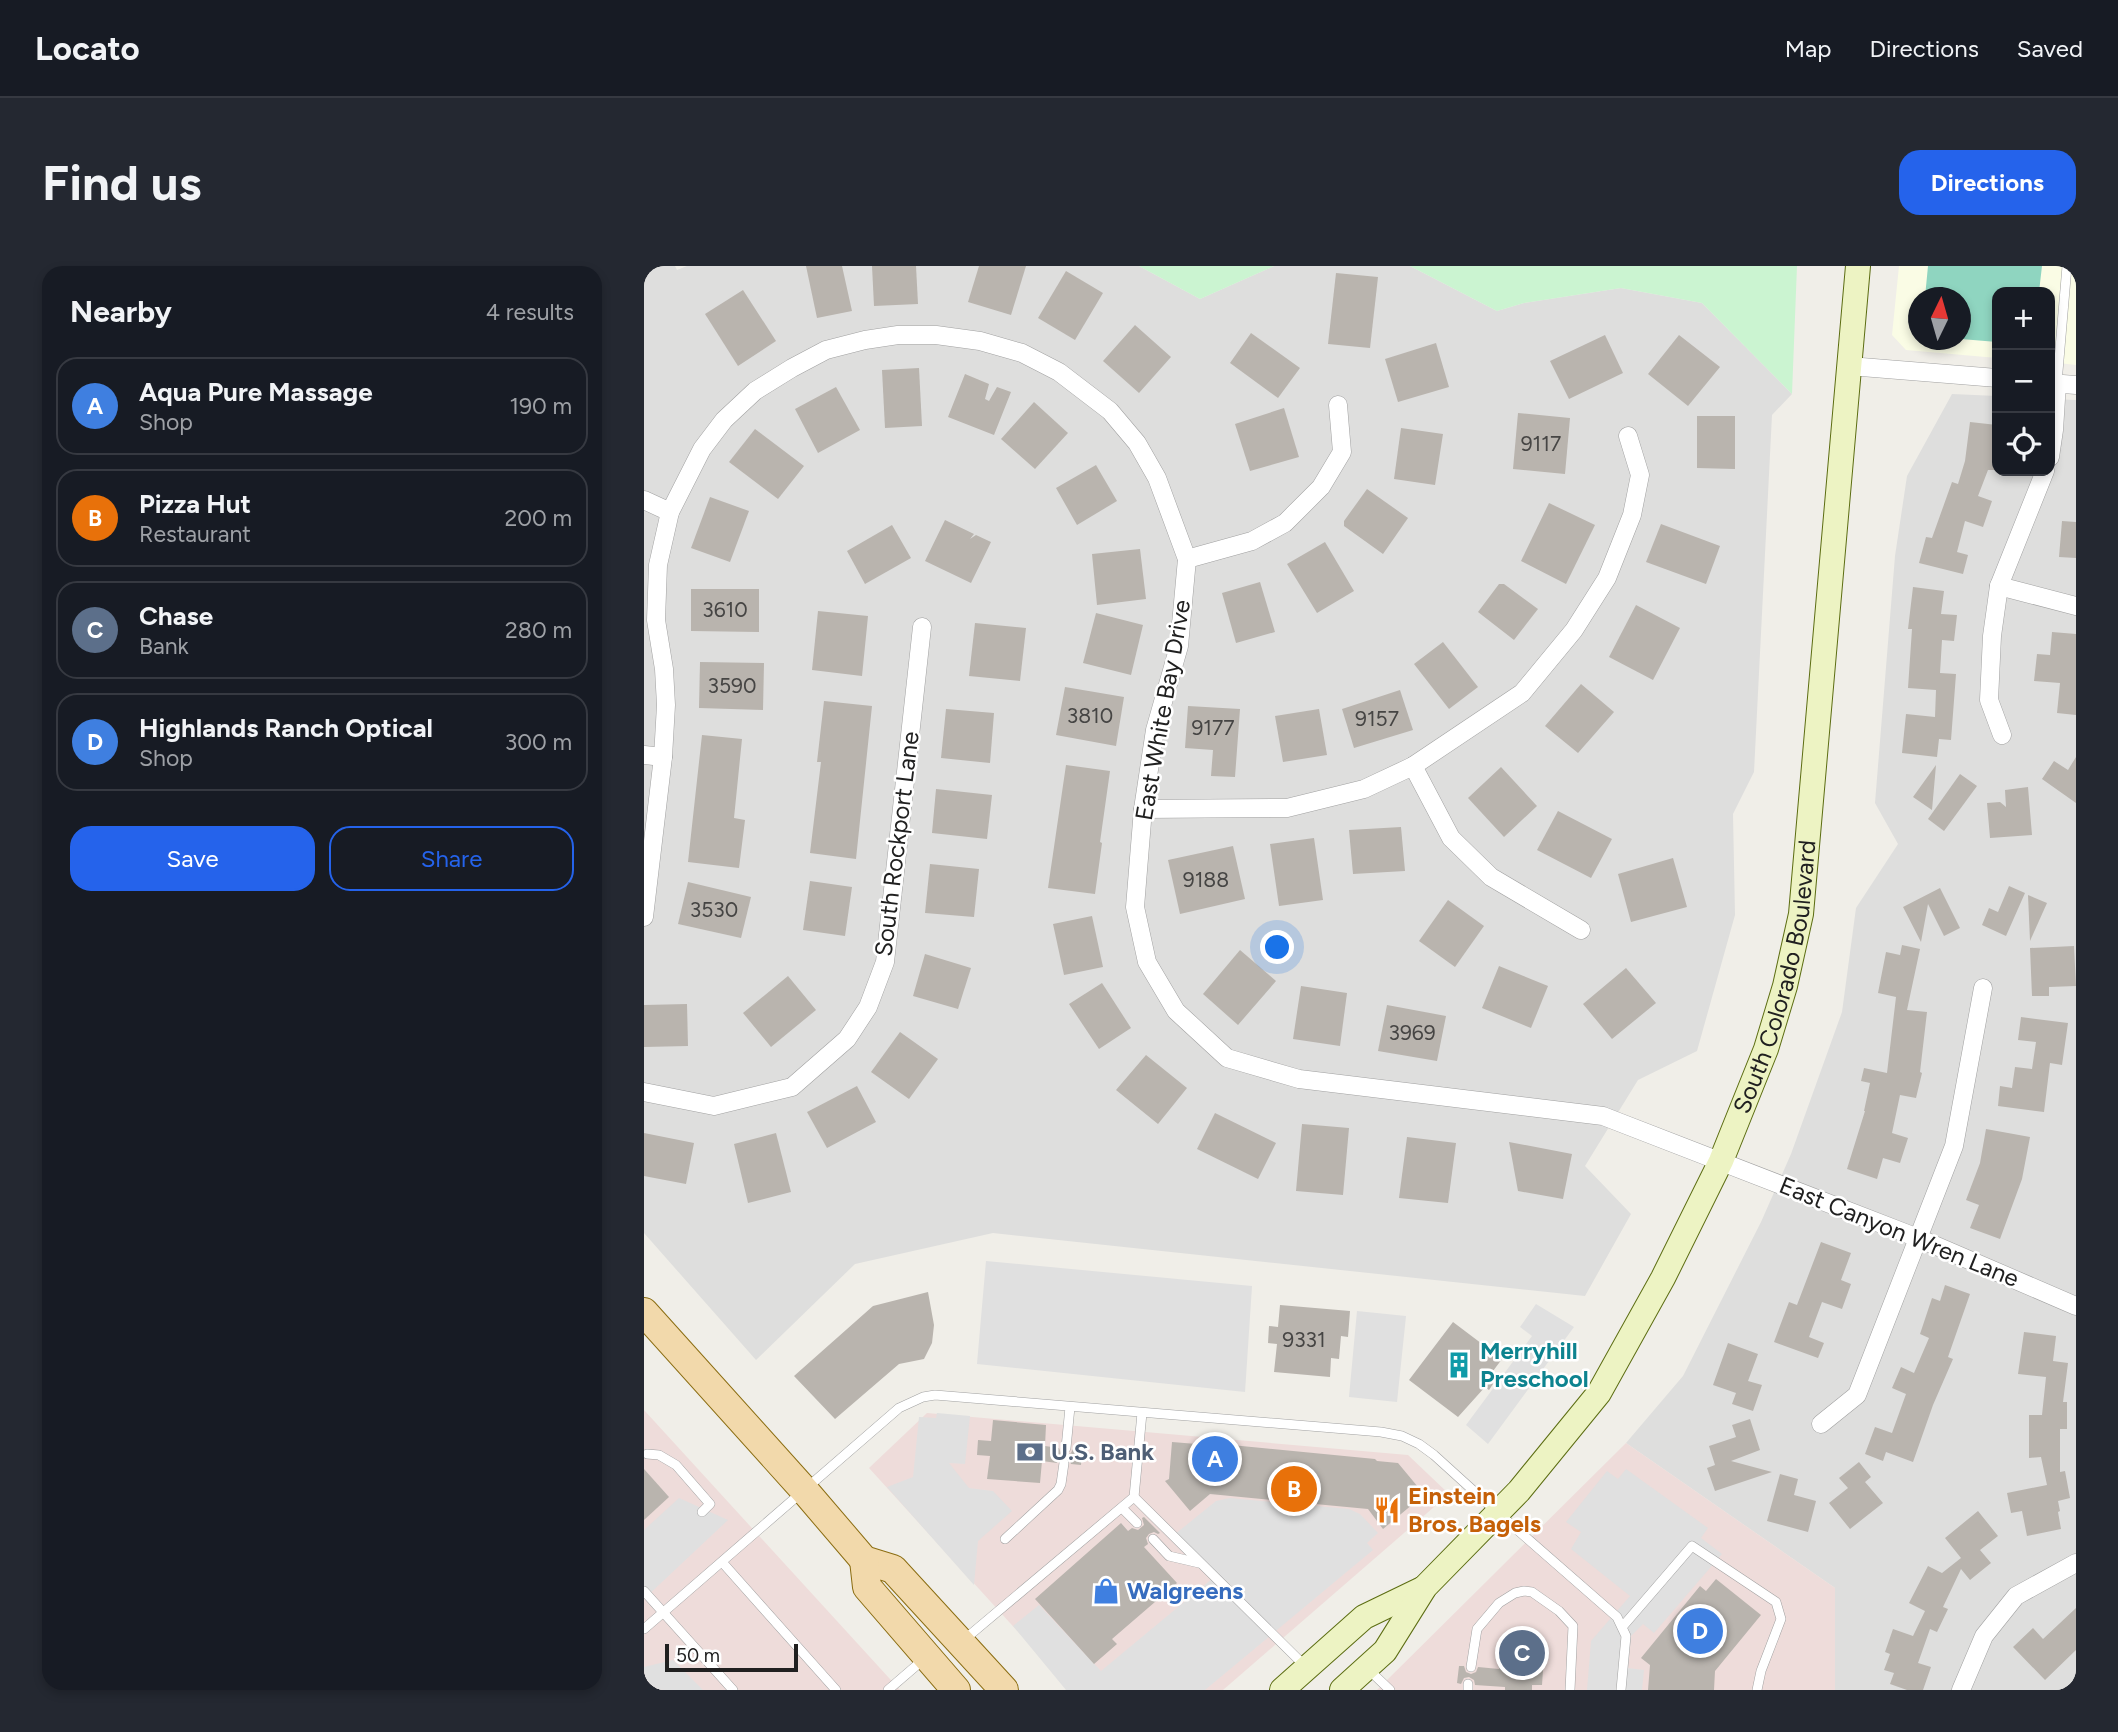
<!DOCTYPE html>
<meta charset="utf-8">
<style>
:root{--surface:#171b24;--page:#242831;--text:#f1f3f6;--muted:#9ea1a6;--line:#363941;--accent:#2563eb}
body{margin:0;font-family:Figtree,sans-serif;background:var(--page);color:var(--text)}
.controls{position:absolute;right:21px;top:21px;display:grid;overflow:hidden;border-radius:14px;box-shadow:0 4px 10px #0003}
.controls button{width:63px;height:63px;display:grid;place-items:center;padding:0;border:0;border-bottom:2px solid var(--line);background:var(--surface);color:var(--text);font:35px sans-serif}
.compass{position:absolute;left:1264px;top:21px;width:63px;height:63px;border-radius:50%;background:var(--surface);box-shadow:0 4px 10px #0003;rotate:5deg}
.scale{position:absolute;left:21px;bottom:18px;width:133px;box-sizing:border-box;padding-left:7px;border:4px solid #202020;border-top:0;font-size:19px;line-height:24px;white-space:nowrap;color:#202020;-webkit-text-stroke:5px #fff;paint-order:stroke}
.you{position:absolute;left:634px;top:682px;width:24px;height:24px;margin:-18px;border:5px solid #fff;border-radius:50%;background:#1a73e8;box-shadow:0 0 0 10px #1a73e833}
.badge{display:grid;place-items:center;width:46px;height:46px;border-radius:50%;background:var(--accent);color:#fff;font-size:23px;font-weight:700}
.pin{position:absolute;translate:-50% -50%;border:4px solid #fff;box-shadow:0 2px 7px #0006}
.list{margin:0;padding:0;list-style:none}
h2{display:flex;justify-content:space-between;align-items:center;height:91px;margin:0;padding:0 28px;font-size:30px}
h2 small{font-size:23px;font-weight:400;color:var(--muted)}
.list li{display:grid;grid-template-columns:46px 1fr auto;gap:21px;align-items:center;box-sizing:border-box;height:98px;margin:0 14px 14px;padding:0 14px;border:2px solid var(--line);border-radius:21px}
.list b{display:block;font-size:26px;white-space:nowrap}
.list p{margin:0;font-size:23px;white-space:nowrap;color:var(--muted)}
.list em{font-size:23px;font-style:normal;color:var(--muted)}
.actions{display:flex;gap:14px;padding:21px 28px}
.actions a{flex:1;padding:16px 0;border:2px solid var(--accent);border-radius:21px;text-align:center;font-size:24px;color:var(--accent)}
.actions .main{background:var(--accent);color:#fff}
.icon{flex:none;width:38px;height:38px;fill:none;stroke:currentColor;stroke-width:2;stroke-linecap:round;stroke-linejoin:round}
.map{position:relative;flex:none;width:1432px;height:1424px;overflow:hidden;border-radius:21px}
header{display:flex;align-items:center;gap:42px;box-sizing:border-box;height:98px;padding:0 35px;background:var(--surface);border-bottom:2px solid var(--line)}
header strong{font-size:33px}
nav{display:flex;gap:38px;margin-inline-start:auto;font-size:24px}
.intro{display:flex;align-items:center;justify-content:space-between;box-sizing:border-box;height:168px;padding:0 42px}
h1{margin:0;font-size:49px}
.button{padding:18px 32px;border-radius:21px;background:var(--accent);color:#fff;font-size:24px;font-weight:700}
main{display:flex;gap:42px;padding:0 42px}
aside{flex:1;background:var(--surface);border-radius:21px;box-shadow:0 4px 10px #0003}
.map>svg:first-child{display:block}
</style>
<header>
<strong>Locato</strong>
<nav><a>Map</a><a>Directions</a><a>Saved</a></nav>
</header>
<div class="intro"><h1>Find us</h1><a class="button">Directions</a></div>
<main>
<aside>
<h2>Nearby<small>4 results</small></h2>
<ul class="list">
<li><span class="badge" style="background:#3f7fe0">A</span><div><b>Aqua Pure Massage</b><p>Shop</p></div><em>190 m</em></li>
<li><span class="badge" style="background:#e8710a">B</span><div><b>Pizza Hut</b><p>Restaurant</p></div><em>200 m</em></li>
<li><span class="badge" style="background:#5c6f8a">C</span><div><b>Chase</b><p>Bank</p></div><em>280 m</em></li>
<li><span class="badge" style="background:#3f7fe0">D</span><div><b>Highlands Ranch Optical</b><p>Shop</p></div><em>300 m</em></li>
</ul>
<div class="actions"><a class="main">Save</a><a>Share</a></div>
</aside>
<div class="map">
<svg width="1432" height="1424" viewBox="0 0 1432 1424">
<rect width="100%" height="100%" fill="#f0eee8"/>
<g fill="#dededd">
<path d="M0,0H31L33,4L43,0H495L556,33L630,0H766L853,45L880,37L977,22L1058,37L1148,128L1128,149L1110,506L1089,548L1091,649L1053,785L994,814L941,900L987,948L941,1030L349,967L211,998L112,1094L0,967Z"/>
<path d="M1308,128L1353,130V205H1406V133L1432,134V1424H1191V1322L982,1177L1039,1110L1117,956L1147,888L1198,746L1212,642L1254,578L1231,537L1251,290L1263,210Z"/>
</g>
<g fill="#eedcda">
<path d="M0,1144L256,1424H0Z"/>
<path d="M283,1147L764,1189L805,1228L579,1424H427L225,1202Z"/>
<path d="M982,1177L1191,1322V1424H733Z"/>
</g>
<path fill="#fafce5" fill-rule="evenodd" d="M1255,0H1432V99L1406,96V26H1353V92L1262,84L1248,69ZM1274,32H1316V74H1274Z"/>
<g fill="#cbf4d1">
<path d="M495,0H630L556,33Z"/>
<path d="M766,0H1153L1148,128L1058,37L977,22L880,37L853,45Z"/>
</g>
<path fill="#8fd5c0" d="M1284,0H1398L1395,26H1353V76L1317,73L1316,32L1281,31Z"/>
<g fill="#e0e0e0">
<path d="M342,995L608,1020L601,1126L333,1098Z"/>
<path d="M892,1038L930,1061L844,1178L822,1159L888,1070L876,1061Z"/>
<path d="M713,1045L762,1050L753,1136L705,1131Z"/>
<path d="M293,1147L326,1150L321,1198L305,1197L325,1222L349,1225L368,1245L334,1275L330,1319L243,1221L269,1211L275,1151L292,1152Z"/>
<path d="M982,1203L1064,1262L1057,1272L1078,1288L1010,1367L999,1358L987,1370L984,1402L1000,1404L998,1424H943L947,1375L986,1330L927,1283L937,1266L922,1256L963,1205L974,1213Z"/>
<path d="M35,1232L84,1254L0,1333V1264Z"/>
<path d="M586,1232L705,1243L716,1248L734,1267L723,1277L729,1284L561,1424H422L369,1360L395,1339L457,1405L569,1312L530,1269L572,1235Z"/>
<path d="M29,1394L59,1424H0V1401Z"/>
</g>
<g fill="#b9b4ae">
<path d="M162,0H198L208,45L173,52Z"/>
<path d="M228,0H272L274,38L230,40Z"/>
<path d="M335,0H382L367,49L324,36Z"/>
<path d="M422,5L459,27L431,74L394,52Z"/>
<path d="M692,7L734,11L726,82L684,78Z"/>
<path d="M99,24L132,75L94,100L61,48Z"/>
<path d="M491,59L527,91L495,127L459,95Z"/>
<path d="M607,67L656,102L634,132L586,97Z"/>
<path d="M961,69L979,107L925,133L906,95Z"/>
<path d="M1035,69L1076,101L1044,140L1004,108Z"/>
<path d="M792,77L805,121L754,136L741,93Z"/>
<path d="M275,102L278,160L241,162L238,104Z"/>
<path d="M321,108L345,118L341,133L345,135L353,121L367,126L350,169L304,151Z"/>
<path d="M192,121L216,164L174,187L151,143Z"/>
<path d="M390,136L424,167L391,203L357,173Z"/>
<path d="M640,142L655,191L606,205L591,158Z"/>
<path d="M874,147L926,152L921,208L869,203Z"/>
<path d="M1053,150H1091V203L1053,202Z"/>
<path d="M1326,156L1353,159V183L1351,204H1344L1334,230L1348,235L1339,261L1321,255L1313,286L1324,289L1319,308L1275,297L1282,271L1288,272L1308,216L1314,218L1321,195Z"/>
<path d="M757,162L799,168L791,219L750,213Z"/>
<path d="M111,163L160,200L134,233L85,196Z"/>
<path d="M452,199L473,235L433,259L412,222Z"/>
<path d="M723,223L764,252L739,288L700,260V255Z"/>
<path d="M66,231L105,245L86,296L47,282Z"/>
<path d="M905,237L951,259L922,318L877,295Z"/>
<path d="M301,254L330,268L326,273L332,269L347,276L327,317L281,295Z"/>
<path d="M1418,255L1432,256V292L1415,291Z"/>
<path d="M1017,258L1076,280L1062,318L1002,296Z"/>
<path d="M248,259L267,292L221,318L203,285Z"/>
<path d="M681,276L710,325L673,347L643,298Z"/>
<path d="M496,283L502,333L453,339L448,288Z"/>
<path d="M616,316L631,366L592,377L578,327Z"/>
<path d="M855,318H860L894,343L870,374L834,346Z"/>
<path d="M1269,321L1300,325L1297,348L1313,349L1310,375L1298,374L1296,407L1312,408L1307,474L1295,473L1293,491L1258,487L1262,448L1291,451L1292,424L1264,422L1268,363H1264Z"/>
<path d="M47,323H115V366L47,365Z"/>
<path d="M992,339L1036,362L1009,414L965,391Z"/>
<path d="M174,345L224,350L218,410L168,404Z"/>
<path d="M452,347L499,359L487,409L439,397Z"/>
<path d="M331,357L382,362L376,415L325,410Z"/>
<path d="M1408,366L1432,368V449L1413,447L1416,417L1390,415L1393,388L1406,389Z"/>
<path d="M799,376L834,421L805,443L770,398Z"/>
<path d="M56,396L120,397L119,444L55,442Z"/>
<path d="M937,418L970,446L934,487L901,460Z"/>
<path d="M421,421L480,431L472,480L412,469Z"/>
<path d="M756,424L769,464L710,482L698,443Z"/>
<path d="M180,435L228,440L212,593L166,587L177,496H173Z"/>
<path d="M544,440L596,443L591,511L567,510L569,484L541,482Z"/>
<path d="M302,443L350,447L346,497L297,492Z"/>
<path d="M675,443L683,489L639,496L631,450Z"/>
<path d="M58,469L98,473L90,552L101,554L95,602L44,596Z"/>
<path d="M1432,491V537L1398,513L1410,495L1424,504Z"/>
<path d="M422,499L466,505L456,576L458,577L451,628L404,622Z"/>
<path d="M1292,499L1288,544L1269,531Z"/>
<path d="M857,501L893,540L860,571L824,532Z"/>
<path d="M1316,508L1333,520L1300,565L1284,553Z"/>
<path d="M1384,521L1388,569L1346,572L1343,537L1356,536L1362,541L1361,524Z"/>
<path d="M292,523L348,529L343,573L288,567Z"/>
<path d="M914,545L968,573L947,612L893,584Z"/>
<path d="M757,561L761,605L709,608L705,564Z"/>
<path d="M670,572L679,634L635,640L626,578Z"/>
<path d="M589,580L601,633L536,648L524,594Z"/>
<path d="M1029,592L1043,641L987,656L974,608Z"/>
<path d="M286,598L335,603L330,651L281,647Z"/>
<path d="M166,615L208,621L201,670L159,664Z"/>
<path d="M44,616L107,631L97,672L34,658Z"/>
<path d="M1365,620L1381,627L1362,670L1338,659L1345,642L1354,646Z"/>
<path d="M1296,622L1316,662L1300,670L1284,638L1277,676L1259,641Z"/>
<path d="M1384,629L1403,637L1386,675Z"/>
<path d="M804,634L840,660L811,701L775,675Z"/>
<path d="M448,650L459,701L420,709L409,658Z"/>
<path d="M1258,679L1276,683L1263,744L1283,746L1276,806L1278,807L1272,832L1256,829L1248,867L1264,872L1256,897L1239,892L1233,913L1203,903L1221,845H1220L1226,817L1217,815L1220,802L1243,807L1252,731L1234,727L1242,686L1256,689Z"/>
<path d="M1430,680L1432,720L1405,721V730H1388L1386,682Z"/>
<path d="M596,684L632,715L594,759L559,728Z"/>
<path d="M281,688L327,702L314,743L269,730Z"/>
<path d="M855,700L904,720L887,762L838,742Z"/>
<path d="M982,702L1012,737L968,773L939,738Z"/>
<path d="M144,710L172,744L127,781L99,747Z"/>
<path d="M458,717L487,762L455,783L425,738Z"/>
<path d="M657,720L703,727L696,780L649,773Z"/>
<path d="M43,738L44,780L0,781V739Z"/>
<path d="M743,739L802,750L793,795L734,785Z"/>
<path d="M1377,751L1424,757L1418,799L1406,797L1400,846L1354,840L1356,820L1368,822L1371,801L1388,803L1392,776L1374,774Z"/>
<path d="M256,766L294,793L265,833L227,806Z"/>
<path d="M502,789L543,822L514,858L472,824Z"/>
<path d="M213,820L232,856L183,882L163,846Z"/>
<path d="M571,847L632,877L614,913L553,883Z"/>
<path d="M658,858L705,862L699,929L652,925Z"/>
<path d="M1342,863L1386,871L1378,913L1356,973L1326,962L1335,939L1322,934L1336,897Z"/>
<path d="M0,867L50,877L42,918L0,910Z"/>
<path d="M132,867L147,926L104,937L90,878Z"/>
<path d="M763,871L812,877L804,937L755,932Z"/>
<path d="M865,876L928,888L919,933L874,925Z"/>
<path d="M1177,976L1207,987L1197,1014L1207,1018L1198,1043L1178,1036L1165,1071L1180,1077L1174,1092L1130,1076L1145,1036L1153,1039Z"/>
<path d="M1301,1019L1326,1028L1304,1091L1309,1093L1289,1139L1269,1196L1242,1186L1239,1195L1221,1188L1231,1161L1248,1167L1262,1128L1248,1122L1257,1101L1270,1107L1285,1072L1276,1068L1288,1032L1296,1035Z"/>
<path d="M284,1026L290,1059L288,1077L280,1093L255,1098L191,1153L150,1110L229,1040Z"/>
<path d="M636,1039L706,1045L704,1071L697,1070L695,1093L687,1092L686,1111L630,1106L633,1078L624,1077L625,1060L634,1061Z"/>
<path d="M809,1056L858,1093L849,1105L855,1109L845,1124L841,1121L814,1151L765,1114Z"/>
<path d="M1380,1066L1412,1070L1409,1095L1424,1097L1419,1136H1423V1163H1416V1206L1421,1205L1426,1232L1414,1235L1416,1245L1414,1246L1417,1263L1383,1270L1378,1245L1367,1247L1363,1227L1403,1219L1397,1191L1385,1192V1149H1398L1402,1111L1374,1108Z"/>
<path d="M1084,1077L1114,1088L1104,1115L1118,1119L1109,1145L1088,1138L1092,1127L1069,1119Z"/>
<path d="M1106,1153L1116,1184L1087,1195L1128,1206L1071,1225L1063,1202L1071,1199L1065,1180L1092,1171L1088,1159Z"/>
<path d="M349,1154L402,1159L401,1180L415,1182L417,1187L422,1189L427,1187L429,1183L438,1184L437,1199L427,1198L425,1192L420,1190L415,1192L413,1197L398,1195L396,1217L343,1213L346,1190L333,1189L334,1174L347,1175Z"/>
<path d="M528,1176L565,1179L567,1177L731,1193L733,1195L754,1197L779,1227L768,1237L769,1238L739,1263L724,1243L566,1228L546,1245L521,1215L525,1213Z"/>
<path d="M1215,1196L1227,1211L1221,1216L1239,1237L1206,1263L1185,1237L1204,1222L1195,1212Z"/>
<path d="M0,1203L25,1231L0,1254Z"/>
<path d="M1136,1208L1154,1213L1150,1229L1172,1235L1164,1266L1123,1255Z"/>
<path d="M1334,1245L1354,1270L1336,1284L1347,1297L1326,1314L1317,1303L1299,1341L1304,1343L1293,1366L1286,1363L1274,1397L1287,1401L1279,1424H1263L1246,1418L1250,1407L1240,1404L1246,1388L1241,1386L1249,1363L1269,1370L1281,1345L1265,1337L1284,1300L1298,1307L1317,1292L1301,1272Z"/>
<path d="M500,1251L516,1267L514,1268L510,1266L505,1268L502,1272L504,1278L500,1281L533,1317L468,1373L473,1378L450,1398L391,1333L477,1257L484,1265L488,1262L494,1264L500,1259L498,1252Z"/>
<path d="M1072,1313L1117,1349L1071,1405L1070,1424H1004L1006,1399L997,1392L1056,1320L1062,1325Z"/>
<path d="M1432,1342V1384L1401,1414L1369,1381L1389,1362L1399,1373Z"/>
<path d="M857,1371L901,1375L898,1419H888V1424H861V1421L831,1419L830,1414L825,1411L820,1412L817,1418L813,1417L815,1400H820L822,1406L827,1408L832,1406L834,1401L855,1403Z"/>
</g>
<g fill="none" stroke-linecap="round" stroke-linejoin="round">
<g stroke="#a1a1a1" stroke-width="10">
<g id="lane">
<path d="M1413,117L1423,0"/>
<path d="M422,1182L426,1141"/>
<path d="M3,1188L15,1189L32,1199L66,1238L58,1246"/>
<path d="M490,1231L661,1400"/>
<path d="M478,1242L493,1257"/>
<path d="M361,1273L414,1224L417,1218L420,1197"/>
<path d="M509,1273L525,1290L555,1297"/>
<path d="M78,1296L192,1424"/>
<path d="M0,1325L89,1424"/>
<path d="M979,1360L1048,1280L1132,1336L1137,1353L1117,1405L1113,1424"/>
<path d="M0,1363L255,1142L279,1131L291,1129L737,1166L758,1170L775,1178L790,1189L854,1247L973,1351L982,1370L977,1424"/>
<path d="M321,1373L490,1231L498,1147"/>
<path d="M827,1401L833,1363L855,1337L871,1327L880,1325L888,1326L915,1345L929,1360L926,1424"/>
<path d="M724,1403L746,1424"/>
<path d="M244,1424L280,1393"/>
<path d="M824,1424V1418"/>
</g>
</g>
<g stroke="#a1a1a1" stroke-width="19">
<g id="street">
<path d="M1205,100L1353,112"/>
<path d="M1406,117L1432,119"/>
<path d="M1406,191L1410,164L1413,117"/>
<path d="M0,234L26,246"/>
<path d="M543,293L608,275L641,257L677,221L698,186L694,139"/>
<path d="M1355,320L1432,340"/>
<path d="M1358,469L1345,434L1348,370L1355,320L1401,205"/>
<path d="M0,489L19,491"/>
<path d="M769,500L807,572L847,611L937,664"/>
<path d="M499,543L643,542L720,523L769,500L878,427L930,364L963,312L988,249L996,209L984,170"/>
<path d="M0,651L19,491L22,439L20,403L12,354L14,299L26,246L58,183L80,154L111,125L148,102L182,84L221,74L254,69H292L336,75L378,87L415,106L466,145L493,177L513,212L543,293L535,380L511,464L499,543L491,641L503,696L532,745L583,792L655,813L959,850L1274,972L1432,1040"/>
<path d="M0,826L70,840L148,821L203,773L224,741L241,696L278,361"/>
<path d="M1177,1158L1213,1129L1310,880L1339,722"/>
<path d="M1317,1424L1340,1370L1372,1330L1432,1297"/>
</g>
</g>
<g stroke="#5c6d12" stroke-width="26">
<g id="secondary">
<path d="M638,1424L720,1351L780,1322"/>
<path id="s1" d="M698,1424L741,1385L781,1321L875,1225L955,1127L1019,1012L1077,895L1122,783L1141,720L1157,648L1214,0"/>
</g>
</g>
<g stroke="#8b6d11" stroke-width="30">
<g id="primary">
<path d="M0,1046L161,1225L220,1294L249,1303L360,1424"/>
<path d="M220,1294L223,1321L312,1424"/>
</g>
</g>
<use href="#lane" stroke="#fff" stroke-width="9"/>
<use href="#street" stroke="#fff" stroke-width="18"/>
<use href="#secondary" stroke="#edf3c3" stroke-width="24"/>
<use href="#primary" stroke="#f2d9ab" stroke-width="28"/>
</g>
<defs>
<g id="building-bare" transform="scale(2.1)"><path d="M-4-6H4V6H1V3H-1V6H-4ZM-2.5-4.3h1.7v1.8h-1.7ZM.8-4.3h1.7v1.8H.8ZM-2.5-1h1.7V.8h-1.7ZM.8-1h1.7V.8H.8Z" fill="#0f9aa8" stroke="#fff" stroke-width="2.5" paint-order="stroke"/></g>
<g id="bank-bare" transform="scale(2.1)"><path d="M-6-4H6V4H-6ZM0-2.3a2.3 2.3 0 1 0 0 4.6a2.3 2.3 0 1 0 0-4.6Z" fill="#5c6f8a" stroke="#fff" stroke-width="2.5" paint-order="stroke"/></g>
<g id="restaurant-bare" transform="scale(2.1)"><path d="M-5-6h1v4h1v-4h1v4h1v-4h1v5L-1.5 .5V6h-2V.5L-5-1ZM5-6V6H3V1.5H1.5Q1.5-4 5-6Z" fill="#e8710a" stroke="#fff" stroke-width="2.5" paint-order="stroke"/></g>
<g id="shop-bare" transform="scale(2.1)"><path d="M-5-2.5h2.3a2.7 3.5 0 0 1 5.4 0H5L5.5 6h-11ZM-1.5-2.5h3a1.5 2.3 0 0 0-3 0Z" fill="#3f7fe0" stroke="#fff" stroke-width="2.5" paint-order="stroke"/></g>
</defs>
<g fill-rule="evenodd">
<use href="#building-bare" x="815" y="1099"/>
<use href="#bank-bare" x="386" y="1186"/>
<use href="#restaurant-bare" x="743" y="1244"/>
<use href="#shop-bare" x="462" y="1325"/>
</g>
<g text-anchor="middle" stroke-width="5" stroke-linejoin="round" paint-order="stroke">
<g font-size="21" fill="#464544">
<text x="897" y="185">9117</text>
<text x="81" y="351">3610</text>
<text x="88" y="427">3590</text>
<text x="446" y="457">3810</text>
<text x="733" y="460">9157</text>
<text x="569" y="469">9177</text>
<text x="562" y="621">9188</text>
<text x="70" y="651">3530</text>
<text x="768" y="774">3969</text>
<text x="660" y="1081">9331</text>
</g>
<g font-size="24" fill="#202020" stroke="#fff">
<text transform="translate(519 444) rotate(-80)" y="8">East White Bay Drive</text>
<text transform="translate(253 578) rotate(-83)" y="8">South Rockport Lane</text>
<text dy="8" stroke="none"><textPath href="#s1" startOffset="850">South Colorado Boulevard</textPath></text>
<text transform="translate(1255 966) rotate(22)" y="8">East Canyon Wren Lane</text>
</g>
<g font-size="24" font-weight="bold" fill="#0d838f" stroke="#fff" text-anchor="start">
<text x="836" y="1093">Merryhill<tspan x="836" dy="28">Preschool</tspan></text>
</g>
<g font-size="24" font-weight="bold" fill="#4e5e75" stroke="#fff" text-anchor="start">
<text x="407" y="1194">U.S. Bank</text>
</g>
<g font-size="24" font-weight="bold" fill="#c56008" stroke="#fff" text-anchor="start">
<text x="764" y="1238">Einstein<tspan x="764" dy="28">Bros. Bagels</tspan></text>
</g>
<g font-size="24" font-weight="bold" fill="#366cbe" stroke="#fff" text-anchor="start">
<text x="483" y="1333">Walgreens</text>
</g>
</g>
</svg>
<div class="controls">
<button>+</button>
<button>−</button>
<button><svg class="icon" aria-label="locate" viewBox="0 0 24 24"><circle cx="12" cy="12" r="6"/><path d="M12 2v4M12 18v4M2 12h4M18 12h4"/></svg></button>
</div>
<svg class="compass" viewBox="-18 -18 36 36"><path d="M0-13l5 13h-10z" fill="#e53935"/><path d="M0 13l5-13h-10z" fill="#9ea1a6"/></svg>
<div class="scale">50 m</div>
<div class="you"></div>
<div class="pin badge" style="left:571px;top:1193px;background:#3f7fe0">A</div>
<div class="pin badge" style="left:650px;top:1223px;background:#e8710a">B</div>
<div class="pin badge" style="left:878px;top:1387px;background:#5c6f8a">C</div>
<div class="pin badge" style="left:1056px;top:1365px;background:#3f7fe0">D</div>
</div>
</main>
